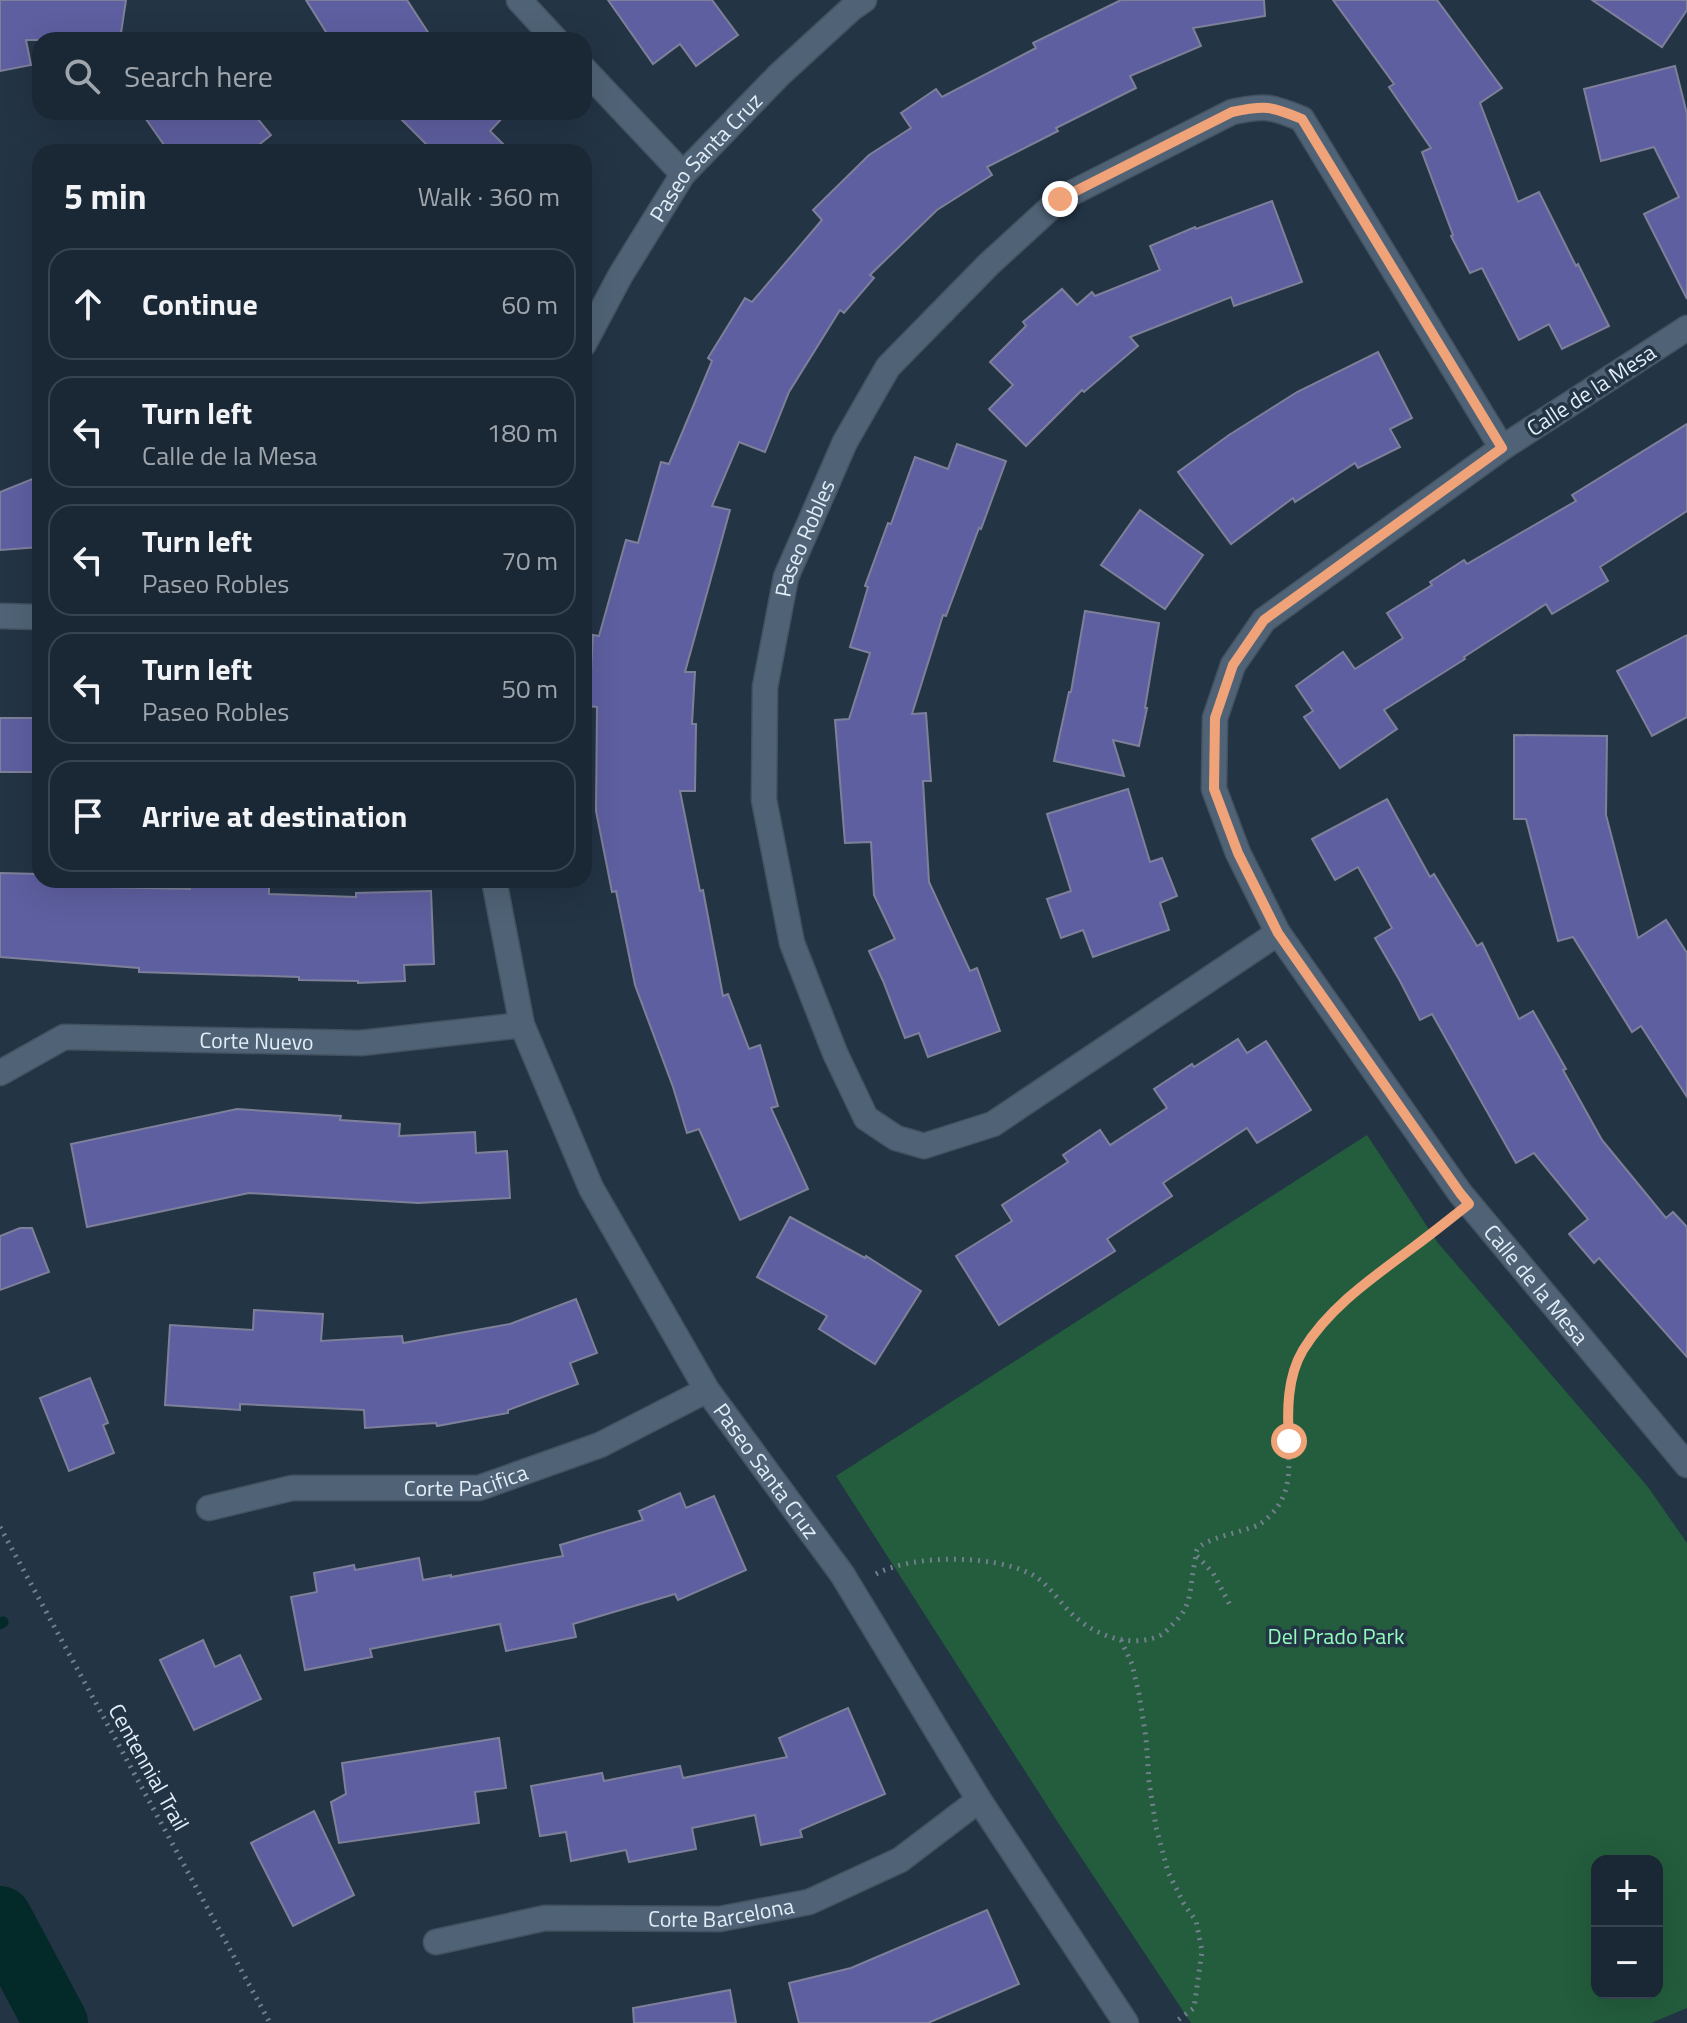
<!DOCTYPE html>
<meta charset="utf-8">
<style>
:root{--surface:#1a2734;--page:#273340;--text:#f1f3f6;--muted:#9fa5ac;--line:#38444f}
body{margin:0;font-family:"Titillium Web",sans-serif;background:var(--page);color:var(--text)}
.controls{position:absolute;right:24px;bottom:24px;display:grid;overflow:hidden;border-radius:16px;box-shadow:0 8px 32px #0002}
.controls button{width:72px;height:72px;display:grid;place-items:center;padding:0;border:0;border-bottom:2px solid var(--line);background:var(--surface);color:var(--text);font:40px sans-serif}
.stop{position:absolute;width:24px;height:24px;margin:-18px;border:6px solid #f0a278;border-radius:50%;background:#fff}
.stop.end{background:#f0a278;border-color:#fff;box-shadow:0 2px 8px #0008}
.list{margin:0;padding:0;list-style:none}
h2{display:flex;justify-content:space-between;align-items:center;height:104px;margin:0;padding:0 32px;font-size:34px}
h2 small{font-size:26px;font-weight:400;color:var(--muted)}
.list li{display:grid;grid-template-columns:52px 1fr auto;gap:24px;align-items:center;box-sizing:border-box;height:112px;margin:0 16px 16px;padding:0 16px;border:2px solid var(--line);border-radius:24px}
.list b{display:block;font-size:30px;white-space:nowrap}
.list p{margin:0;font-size:26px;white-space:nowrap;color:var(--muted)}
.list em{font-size:26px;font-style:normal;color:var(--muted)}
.icon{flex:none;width:44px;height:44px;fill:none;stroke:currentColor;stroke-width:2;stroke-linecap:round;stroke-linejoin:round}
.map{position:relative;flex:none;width:1687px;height:2023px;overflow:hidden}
.search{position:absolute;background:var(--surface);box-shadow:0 8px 32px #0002;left:32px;top:32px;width:560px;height:88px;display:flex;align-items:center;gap:20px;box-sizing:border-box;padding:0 28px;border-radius:24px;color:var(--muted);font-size:30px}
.panel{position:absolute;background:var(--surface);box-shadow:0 8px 32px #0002;left:32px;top:144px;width:560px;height:744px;border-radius:24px}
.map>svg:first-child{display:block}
</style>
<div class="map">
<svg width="1687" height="2023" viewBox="0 0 1687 2023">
<rect width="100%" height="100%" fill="#233445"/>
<path fill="#235d3d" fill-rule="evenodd" d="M1367,1135L1438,1243L1648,1487L1687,1543V2008L1651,2023H1191L1059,1824L836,1476ZM1657,1861V1993H1597V1861Z"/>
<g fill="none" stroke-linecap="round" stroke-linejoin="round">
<path stroke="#032929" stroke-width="11" d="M0,1624L3,1622"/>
<path stroke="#032929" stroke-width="64" d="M0,1918L56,2023"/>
</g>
<g fill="#5e5fa0" stroke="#7e809a" stroke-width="2">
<path d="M0,0H126L120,40H26L31,65L0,71Z"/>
<path d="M306,0H407L433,40H331Z"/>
<path d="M608,0H712L738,35L696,66L680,44L653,64Z"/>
<path d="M1121,0H1264L1265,16L1193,28L1201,46L1130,76L1136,88L1056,128L1058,131L987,167L992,175L937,210L870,275L874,278L844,313L840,310L789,392L765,452L739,442L712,506L730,510L685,672H695L692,724H696L695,791H680L700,891L703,890L723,996L728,994L749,1049L760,1045L778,1106L771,1108L808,1189L740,1220L699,1129L687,1133L673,1087L635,985L616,891L612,892L596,811L597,707L589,706L593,635L599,636L626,540L638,543L661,462L669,464L712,361L708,358L745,298L752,302L822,220L813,210L869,155L911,128L901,113L936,89L942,97L1036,48L1033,43Z"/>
<path d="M1333,0H1437L1502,88L1480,103L1518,202L1539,192L1576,266L1578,264L1609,326L1562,349L1549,324L1519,340L1482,268L1470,273L1451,236L1453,235L1422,152L1431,148L1389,87L1394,84Z"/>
<path d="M1592,0H1687V10L1662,47Z"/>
<path d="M1675,66L1687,114V299L1644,214L1679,197L1654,147L1601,161L1584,89Z"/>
<path d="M141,112H252L271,135L250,152H169Z"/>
<path d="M394,112H508L490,131L511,152H434Z"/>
<path d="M1272,201L1302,282L1234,306L1231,297L1130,337L1138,346L1084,392L1082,390L1026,446L989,409L1013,385L990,362L1026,326L1023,322L1062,289L1077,305L1092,292L1095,296L1160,270L1150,246L1195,227L1196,229Z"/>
<path d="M1378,352L1412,418L1390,429L1400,447L1358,468L1355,463L1295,502L1293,498L1231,544L1178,472L1229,435L1297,392Z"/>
<path d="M1687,424V511L1600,567L1608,581L1552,614L1546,604L1464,657L1465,659L1384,710L1397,729L1340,768L1304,717L1313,711L1296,686L1343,652L1355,669L1403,638L1387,613L1432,585L1430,582L1464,560L1467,564L1576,501L1572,495Z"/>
<path d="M957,444L1006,461L981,529L979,528L946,616L943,615L912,714L926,713L931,781H923L929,882L970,971L977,968L1000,1031L928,1057L919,1033L905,1038L883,981L869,951L895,939L874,895L871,842L845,843L835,720L849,719L870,653L850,647L868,587L865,586L888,523L891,524L915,457L948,469Z"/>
<path d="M40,476V547L0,550V492Z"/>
<path d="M1140,510L1203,555L1165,609L1101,565Z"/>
<path d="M1085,611L1159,623L1145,708H1147L1139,746L1113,740L1124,776L1054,761L1069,692H1071Z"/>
<path d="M1687,635V717L1652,736L1617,671Z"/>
<rect x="0" y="718" width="40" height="54"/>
<path d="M1514,735L1607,736L1606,815L1638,938L1666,920L1687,953V1097L1641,1026L1632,1032L1573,937L1558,941L1526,819H1514Z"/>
<path d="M1128,789L1150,862L1162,858L1177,896L1160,903L1169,930L1093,957L1083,930L1061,938L1047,899L1071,891L1047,814Z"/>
<path d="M1387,799L1430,877L1434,874L1477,946L1482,943L1519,1019L1533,1011L1566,1069L1563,1070L1602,1140L1666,1218L1673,1212L1687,1227V1357L1599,1258L1594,1263L1569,1234L1588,1219L1534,1153L1516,1163L1432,1014L1420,1020L1400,981L1375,938L1392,928L1358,867L1335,880L1312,839Z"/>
<path d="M0,873L40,874V880H104V887L190,889V880L269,881V894L356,897V893L431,891L434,964L404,965L405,981L358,983V981L299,980V977L139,972V968L0,957Z"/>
<path d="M1238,1039L1247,1053L1266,1041L1311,1110L1257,1143L1247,1128L1163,1183L1172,1196L1107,1239L1115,1251L999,1325L956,1256L1012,1221L1002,1205L1068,1162L1063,1155L1100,1130L1110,1145L1167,1108L1154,1089L1192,1064L1194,1067Z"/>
<path d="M237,1109L341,1116L340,1120L400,1124L399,1136L475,1132L476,1153L507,1151L510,1198L418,1203L249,1193L87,1227L71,1144Z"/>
<path d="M790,1217L865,1258L866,1256L921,1291L875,1364L819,1329L827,1316L757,1277Z"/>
<path d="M20,1228H32L49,1272L0,1290V1236Z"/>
<path d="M576,1299L597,1353L570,1363L578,1384L508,1410V1413L437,1426L436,1423L365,1428L364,1410L240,1404V1410L165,1405L170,1325L253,1330L254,1310L323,1314L321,1341L402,1336L403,1343L510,1324Z"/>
<path d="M90,1378L108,1423L103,1425L114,1453L69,1471L40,1398Z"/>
<path d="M680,1493L686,1508L714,1496L746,1570L678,1600L675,1594L573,1624L576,1637L506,1651L500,1624L370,1649L372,1657L305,1670L291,1597L317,1592L314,1573L354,1565L355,1570L419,1558L423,1580L451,1575V1577L563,1556L560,1545L643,1520L639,1511Z"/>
<path d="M203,1640L215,1667L240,1655L261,1699L194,1730L160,1660Z"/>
<path d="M848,1708L885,1794L800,1830L802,1837L761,1845L755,1815L692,1828L696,1849L629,1862L626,1850L571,1861L566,1832L540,1836L531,1786L602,1773L604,1781L680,1766L683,1778L787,1757L779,1738Z"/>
<path d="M499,1738L506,1788L475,1792L479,1823L339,1843L331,1802L346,1794L342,1763Z"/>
<path d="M314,1811L354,1895L293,1926L251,1843Z"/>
<path d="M987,1910L1019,1984L928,2023H799L789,1983L851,1968Z"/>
<path d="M730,1990L736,2023H634L633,2008Z"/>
</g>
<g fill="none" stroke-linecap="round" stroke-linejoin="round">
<g stroke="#435260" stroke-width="27">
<g id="street">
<path d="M519,0L556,40"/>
<path d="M584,69L683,174"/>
<path id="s1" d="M1687,328L1502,448L1264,620L1233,665L1215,718L1214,789L1238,853L1278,933L1460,1193L1687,1465"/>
<path id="s2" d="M584,344L620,276L683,174L779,75L851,9L864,0"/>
<path d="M0,616L40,617"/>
<path id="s3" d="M494,880L522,1025L591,1188L707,1390L842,1574L979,1800L1126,2023"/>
<path id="s4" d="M1278,933L993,1124L924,1146L896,1138L866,1118L835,1053L792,943L764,800L765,687L786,577L845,442L888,367L989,264L1060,199L1232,112C1265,105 1271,106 1302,119L1502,448"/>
<path id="s5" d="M0,1073L64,1037L361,1043L522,1025"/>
<path id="s6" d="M209,1508L292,1488H479L600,1445L707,1390"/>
<path id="s7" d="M436,1942L545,1918L720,1919L809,1902L900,1860L979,1800"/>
</g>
</g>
<g stroke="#717f8e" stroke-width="5" stroke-dasharray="2 6" stroke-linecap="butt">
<path d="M0,1527L270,2023"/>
<path d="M1197,1556L1213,1573L1230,1605"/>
<path d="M876,1574C914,1554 991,1555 1029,1573C1048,1582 1058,1601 1073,1615C1096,1636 1131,1649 1161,1635C1166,1632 1170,1627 1174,1623C1194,1604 1189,1585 1195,1562C1196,1558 1195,1554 1197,1550C1203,1538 1244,1532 1258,1525C1264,1522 1271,1515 1276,1509C1298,1479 1285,1443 1286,1409C1291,1320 1383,1272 1445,1223"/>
<path d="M1121,1640L1132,1664L1139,1694L1146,1738L1149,1781L1156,1827L1168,1872L1184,1904L1196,1921L1202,1951L1194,2008L1174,2023"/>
</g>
<use href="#street" stroke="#506376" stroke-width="24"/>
</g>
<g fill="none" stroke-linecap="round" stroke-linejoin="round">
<path stroke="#f0a278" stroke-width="10" d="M1060,199L1232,112C1265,105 1271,106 1302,119L1502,448L1264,620L1233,665L1215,718L1214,789L1238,853L1278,933L1460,1193L1469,1204C1451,1218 1434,1232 1415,1246C1375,1276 1330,1306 1303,1350C1287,1377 1287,1411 1289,1441"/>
</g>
<g text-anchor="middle" stroke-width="7" stroke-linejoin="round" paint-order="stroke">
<g font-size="22" fill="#e2edf8" stroke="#233445">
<text dy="8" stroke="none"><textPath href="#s2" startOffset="224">Paseo Santa Cruz</textPath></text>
<text transform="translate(1591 390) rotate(-33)" y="8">Calle de la Mesa</text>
<text dy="8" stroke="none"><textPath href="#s4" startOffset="1084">Paseo Robles</textPath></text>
<text dy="8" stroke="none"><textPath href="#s5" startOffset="266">Corte Nuevo</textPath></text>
<text dy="8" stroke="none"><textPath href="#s1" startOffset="1290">Calle de la Mesa</textPath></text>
<text dy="8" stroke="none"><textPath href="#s3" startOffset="658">Paseo Santa Cruz</textPath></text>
<text dy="8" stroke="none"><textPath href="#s6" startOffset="260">Corte Pacifica</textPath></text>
<text transform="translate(149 1767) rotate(61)" y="8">Centennial Trail</text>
<text dy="8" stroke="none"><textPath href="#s7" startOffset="288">Corte Barcelona</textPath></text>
</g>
<g font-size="22" fill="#93fcbc" stroke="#233445">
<text x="1336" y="1644">Del Prado Park</text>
</g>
</g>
</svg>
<div class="controls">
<button>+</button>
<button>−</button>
</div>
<div class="stop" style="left:1289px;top:1441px"></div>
<div class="stop end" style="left:1060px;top:199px"></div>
<div class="search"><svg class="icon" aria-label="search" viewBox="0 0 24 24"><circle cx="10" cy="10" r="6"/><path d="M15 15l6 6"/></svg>Search here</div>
<section class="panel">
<h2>5 min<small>Walk · 360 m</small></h2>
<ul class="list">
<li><svg class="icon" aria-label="ahead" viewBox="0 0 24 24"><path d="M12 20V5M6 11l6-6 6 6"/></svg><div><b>Continue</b></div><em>60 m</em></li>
<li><svg class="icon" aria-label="left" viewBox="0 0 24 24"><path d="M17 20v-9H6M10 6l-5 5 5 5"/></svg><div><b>Turn left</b><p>Calle de la Mesa</p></div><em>180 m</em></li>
<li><svg class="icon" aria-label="left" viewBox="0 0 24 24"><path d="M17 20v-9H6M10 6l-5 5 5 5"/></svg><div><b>Turn left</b><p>Paseo Robles</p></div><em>70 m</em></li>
<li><svg class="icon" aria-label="left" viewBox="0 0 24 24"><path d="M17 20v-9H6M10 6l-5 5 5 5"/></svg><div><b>Turn left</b><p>Paseo Robles</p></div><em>50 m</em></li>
<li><svg class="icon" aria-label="arrive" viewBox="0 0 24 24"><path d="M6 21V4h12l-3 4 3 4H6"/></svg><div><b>Arrive at destination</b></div></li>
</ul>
</section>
</div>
